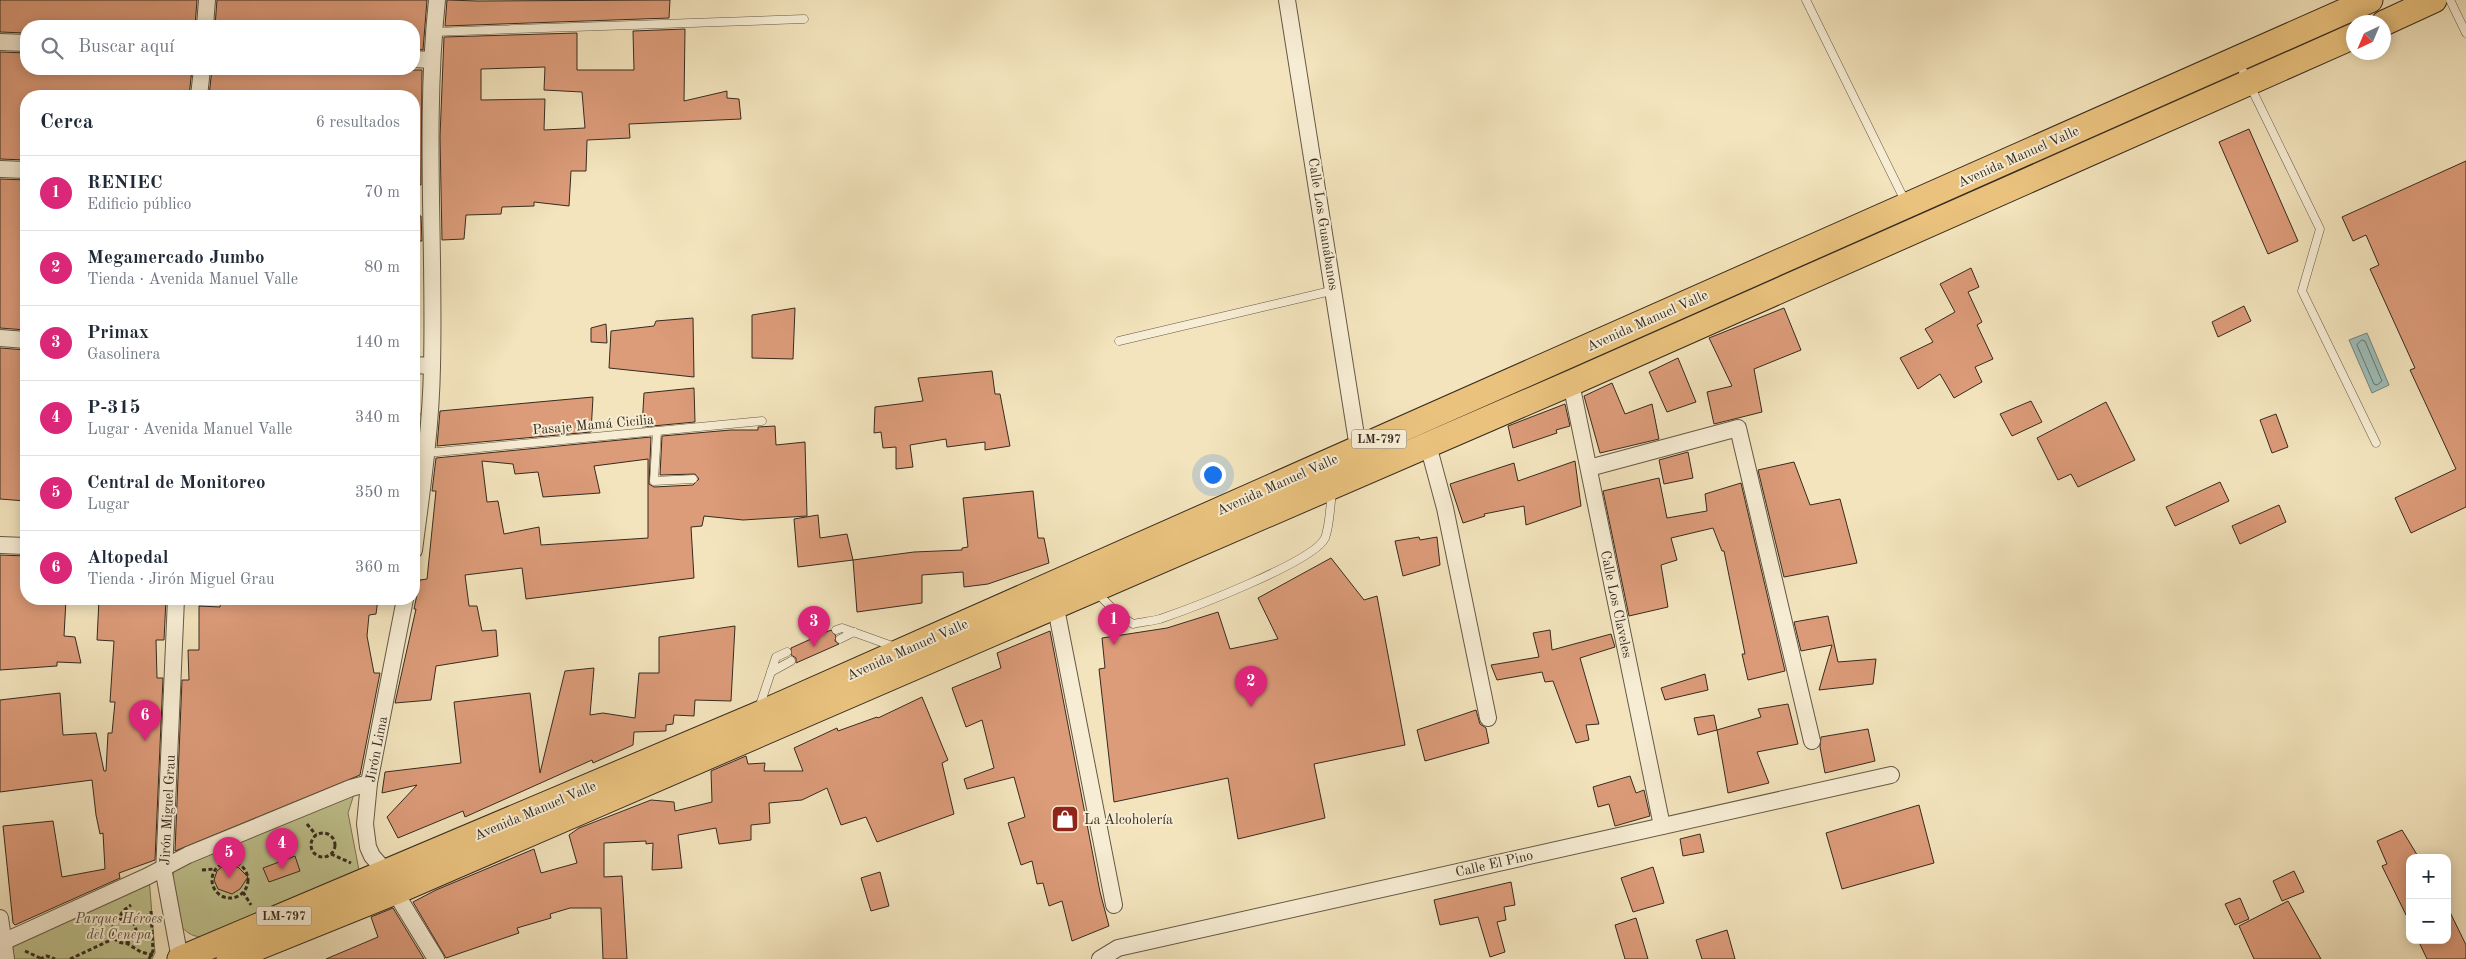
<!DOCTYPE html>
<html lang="es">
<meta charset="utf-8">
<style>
:root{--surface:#fff;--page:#f2f2f3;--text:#1f2937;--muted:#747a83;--line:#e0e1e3;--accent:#db2777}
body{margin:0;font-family:"Old Standard TT",serif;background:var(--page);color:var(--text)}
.controls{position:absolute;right:15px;bottom:15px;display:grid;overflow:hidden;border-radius:10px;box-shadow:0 2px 12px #0003}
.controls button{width:45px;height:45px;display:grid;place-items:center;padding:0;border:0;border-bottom:1px solid var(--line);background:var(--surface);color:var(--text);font:25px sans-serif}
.compass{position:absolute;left:2346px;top:15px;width:45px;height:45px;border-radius:50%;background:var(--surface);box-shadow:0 2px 12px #0003;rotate:224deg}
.you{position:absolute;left:1212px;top:474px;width:18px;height:18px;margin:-12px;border:4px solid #fff;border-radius:50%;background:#1a73e8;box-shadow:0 0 0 8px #1a73e833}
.badge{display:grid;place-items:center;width:32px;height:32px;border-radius:50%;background:var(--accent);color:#fff;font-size:16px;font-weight:700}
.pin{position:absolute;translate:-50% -41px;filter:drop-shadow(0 1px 2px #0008)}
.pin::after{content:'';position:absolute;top:26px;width:18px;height:15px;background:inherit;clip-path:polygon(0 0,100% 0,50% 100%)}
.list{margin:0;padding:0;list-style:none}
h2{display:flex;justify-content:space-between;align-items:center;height:65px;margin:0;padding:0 20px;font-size:21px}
h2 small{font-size:16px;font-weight:400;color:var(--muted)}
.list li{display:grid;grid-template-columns:32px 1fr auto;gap:15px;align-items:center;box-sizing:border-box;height:75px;padding:0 20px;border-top:1px solid var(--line)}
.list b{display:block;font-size:19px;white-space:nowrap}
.list p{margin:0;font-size:16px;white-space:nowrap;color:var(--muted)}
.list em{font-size:16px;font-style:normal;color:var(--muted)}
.icon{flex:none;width:28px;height:28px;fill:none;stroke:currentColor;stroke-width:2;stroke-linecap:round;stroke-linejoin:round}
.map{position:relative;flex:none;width:2466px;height:959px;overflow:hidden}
.search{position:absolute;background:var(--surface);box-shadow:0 2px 12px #0003;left:20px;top:20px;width:400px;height:55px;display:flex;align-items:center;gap:12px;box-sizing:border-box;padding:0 18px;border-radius:20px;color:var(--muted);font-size:19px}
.panel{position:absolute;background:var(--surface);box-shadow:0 2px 12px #0003;left:20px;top:90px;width:400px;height:515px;border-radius:20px}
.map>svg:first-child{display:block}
</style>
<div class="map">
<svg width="2466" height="959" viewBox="0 0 2466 959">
<rect width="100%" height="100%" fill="#f3e4bd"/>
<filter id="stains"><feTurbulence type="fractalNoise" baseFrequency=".004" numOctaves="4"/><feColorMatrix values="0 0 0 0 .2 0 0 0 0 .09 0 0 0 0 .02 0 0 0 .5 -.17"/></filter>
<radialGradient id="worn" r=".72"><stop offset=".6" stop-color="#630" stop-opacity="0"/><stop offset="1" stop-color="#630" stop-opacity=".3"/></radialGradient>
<g fill="#bfc38e" stroke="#7a7756">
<path d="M355,791L348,813L359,870L201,937C191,936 186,932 180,925L171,882L175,867Z"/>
<path d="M149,877L155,953L152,959H10L8,941Z"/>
</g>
<path fill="#9dbdb8" stroke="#74837b" d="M2367,333L2389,385L2372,393L2349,340Z"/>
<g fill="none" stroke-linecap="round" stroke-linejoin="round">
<path stroke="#6a746c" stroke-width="1" d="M2362,340L2365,341L2382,381L2377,385L2374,384L2357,345Z"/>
</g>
<g fill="#dc9b79" stroke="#362b1f" fill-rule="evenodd">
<path d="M0,0H197L195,26H26V33L0,32Z"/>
<path d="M217,0H427L423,50L414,49V26H215Z"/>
<path d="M447,0L478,1L670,0L669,18L445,26Z"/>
<path d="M685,29L684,101L727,91V98L739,99L741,119L629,124L630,138L587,140L586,171H571L569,206L534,202V206L502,207L501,214L466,215L464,239L442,240L440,137L444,37L577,33V70H634L633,31ZM545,67L544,90L582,92L585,128L544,130L545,99L481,100V69Z"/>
<path d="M0,52L26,53V69H192L189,96H26V160L0,159Z"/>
<path d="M212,69L422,70L421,185L414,184V96H209Z"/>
<path d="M2249,129L2298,241L2268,254L2219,142Z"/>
<path d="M2466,161V507L2411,533L2395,498L2456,469L2410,370L2415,368L2370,269L2379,265L2366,235L2353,241L2342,217Z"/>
<path d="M0,179L26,180V330L0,328Z"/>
<path d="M414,215L421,216L422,241H414Z"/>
<path d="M1971,268L1979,287L1968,292L1982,322L1977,325L1993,359L1975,367L1982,382L1954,398L1940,374L1918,389L1900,358L1933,342L1925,329L1955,312L1940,284Z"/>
<path d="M2244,306L2251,321L2218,337L2212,322Z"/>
<path d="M795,308L793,359L752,358V315Z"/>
<path d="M1784,308L1801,350L1754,369L1762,412L1714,424L1707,392L1732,386L1709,338Z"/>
<path d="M693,318L694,377L609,368L611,331L654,326L656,321Z"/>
<path d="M606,324L607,343L591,342V328Z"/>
<path d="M0,348L26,350V501L0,499Z"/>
<path d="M1678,358L1696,402L1667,412L1649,372Z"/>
<path d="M992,371L995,394H1000L1010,446L985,450V442L947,447L946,439L910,445L913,467L896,469V447L883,448L881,432L874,433L875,407L923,401L918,378Z"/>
<path d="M1612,383L1625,414L1652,404L1659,439L1600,453L1584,396Z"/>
<path d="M694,388L695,422L642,427L644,393Z"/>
<path d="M593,397L591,432L437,446L440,411Z"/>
<path d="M2031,401L2042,422L2012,436L2000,414Z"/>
<path d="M2106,402L2135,460L2078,487L2071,474L2058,480L2037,438Z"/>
<path d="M1565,404L1570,426L1556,430L1557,433L1513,448L1508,426Z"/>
<path d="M414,413H420L414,474Z"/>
<path d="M2276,414L2288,447L2272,453L2260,420Z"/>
<path d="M775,426L776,445L805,442L807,516L743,520L704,516L702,526L691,527L694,578L526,599L522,568L465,575L469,606H477L482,631L496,630L498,656L436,666L431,700L395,703L416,609H414L420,580L427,579L436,491H432L436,458L651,437L649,484L654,487L693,485L699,479L695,474L660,475L662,436L731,430H758V427ZM648,459V538L541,545L539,527L504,534L498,501L487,502L482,461L513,464L515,474L538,472L543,497L600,493L594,466Z"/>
<path d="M1688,452L1693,478L1664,484L1659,460Z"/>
<path d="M1575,461L1581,506L1526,525L1524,506L1484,514L1485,516L1463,523L1450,484L1514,463L1518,481Z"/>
<path d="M1794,462L1810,505L1840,499L1857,563L1784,577L1758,470Z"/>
<path d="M1659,478L1667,518L1707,511L1705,494L1741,483L1785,671L1748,680L1742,654H1745L1724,551H1722L1713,528L1671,538L1677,560L1661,565L1668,607L1629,616L1603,491Z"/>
<path d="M2220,482L2229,501L2175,526L2166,507Z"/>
<path d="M1033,491L1038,538H1044L1049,563L988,584L964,587L963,572L922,575V603L857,612L853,560L914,552L962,550V548L968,547L963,498Z"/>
<path d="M2279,505L2286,522L2240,544L2232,526Z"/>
<path d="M818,515L820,538L847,534L853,560L798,567L794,519Z"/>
<path d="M1419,537L1420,540L1437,537L1440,565L1403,576L1395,541Z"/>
<path d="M0,555L26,556V599H66L64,636L75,637L81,663L57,662V666L0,670Z"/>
<path d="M1331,558L1364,600L1377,596L1405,745L1314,764L1325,818L1238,839L1228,778L1114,802L1099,669L1105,668L1102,638L1167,628L1218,612L1230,649L1278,639L1258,598Z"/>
<path d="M99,599H166L164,640H156L157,678H163L155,860L119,873L120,878L15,925L13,923L3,826L53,821L62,877L105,869L103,833L100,834L96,815L92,780L0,792V700L60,693L63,735L96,733L104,771H106L108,733H112L115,702H110L114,641L97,640Z"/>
<path d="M221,599H378L376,614L369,615L367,636L374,673H380L360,775L175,851L182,680H189L188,650H199V606L220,607Z"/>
<path d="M1828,616L1838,662L1876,659L1873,684L1819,690L1832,645L1801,651L1794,622Z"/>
<path d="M735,626L731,701L695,700L694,716L674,715L673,724L666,725V731L634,732L633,745L593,763L592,760L465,817L463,811L398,838L387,817L417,785L382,793L385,772L461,763L454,702L530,693L540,773L565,671L594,668L590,715L603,713L635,718L639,673H659V637Z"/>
<path d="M831,630L836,636L835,641L839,644L796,663V658L791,655V648Z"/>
<path d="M1550,630L1552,650L1611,634L1615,647L1580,658L1599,724L1586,725L1589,740L1576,743L1553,681L1545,682L1542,672L1497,680L1491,665L1539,657L1533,633Z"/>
<path d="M1050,631L1100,892L1109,926L1072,941L1062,901L1049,906L1043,883L1037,884L1032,861L1021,865L1008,823L1025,817L1014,777L967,789L964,779L994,768L982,720L966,727L952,688L1001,668L997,653Z"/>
<path d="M1705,674L1708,690L1665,700L1661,688Z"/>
<path d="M922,697L948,760L942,763L954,814L877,842L866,817L841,825L827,788L802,800L769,803L770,823L751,825V840L719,844L716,828L678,835L682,868L652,870L653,843L646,844V841L604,843V877L622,876L627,959H603L601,908H570L550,914L551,918L517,928L519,933L446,958L413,902L436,890L534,849L541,873L577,863L569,835L579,828L651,800L674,802L675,811L712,802L711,771L746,756L748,764L765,763L764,771H803L794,748L837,728L838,731L877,717L878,718Z"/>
<path d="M1788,704L1798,744L1757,752L1769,783L1728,793L1717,730L1761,717L1758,709Z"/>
<path d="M1476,710L1480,724L1486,728L1489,743L1425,761L1417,730Z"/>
<path d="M1714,715L1717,730L1698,735L1694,718Z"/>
<path d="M1868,729L1875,761L1825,773L1820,747L1821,737Z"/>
<path d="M1630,776L1636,793L1644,790L1650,816L1615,826L1609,804L1598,807L1593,787Z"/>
<path d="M1919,805L1934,863L1842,889L1826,833Z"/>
<path d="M2402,830L2419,858H2410V923L2382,866L2387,864L2377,841Z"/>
<path d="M1700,834L1704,852L1683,856L1680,839Z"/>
<path d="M295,856L300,871L269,882L263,868Z"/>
<path d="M224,865L238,867L248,877L240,889L232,894L218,889L214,880L217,871Z"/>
<path d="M1653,867L1664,903L1633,912L1621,878Z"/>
<path d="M2294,871L2304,892L2282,901L2273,881Z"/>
<path d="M880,872L889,906L871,911L861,878Z"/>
<path d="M1511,882L1515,905L1504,907L1506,920L1497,922L1505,952L1490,957L1478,917L1440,925L1434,900Z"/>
<path d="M2240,898L2249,919L2235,925L2225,904Z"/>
<path d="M2288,901L2321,959H2254L2239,926Z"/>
<path d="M2447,906L2466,945V959H2427L2418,940H2447Z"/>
<path d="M393,908L424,959H326L378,937L371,917Z"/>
<path d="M1636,918L1648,959H1625L1615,925Z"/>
<path d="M1727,930L1735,959H1702L1696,940Z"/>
</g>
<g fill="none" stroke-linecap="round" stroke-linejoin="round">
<g stroke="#655946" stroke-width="9">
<g id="lane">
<path d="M1806,0L1906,203"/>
<path d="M2450,0L2466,33"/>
<path d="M433,32L804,19"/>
<path d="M2238,61L2320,229L2302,291L2376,443"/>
<path d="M1119,341L1335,290"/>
<path d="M657,431L654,481L693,479"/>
<path d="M427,453L762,421"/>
<path d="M1097,593L1118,614L1133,624C1142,622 1152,621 1160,619C1189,609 1314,562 1325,538C1330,525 1330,506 1332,492"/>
<path d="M836,630L842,628L895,647"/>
<path d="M840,639L854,632"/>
<path d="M771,672L791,661"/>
<path d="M759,708L776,657L787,652"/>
</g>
</g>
<g stroke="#655946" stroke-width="18">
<g id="street">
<path d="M1287,0L1358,448"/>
<path d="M205,26L207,0"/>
<path d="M0,42L26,43"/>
<path d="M414,59L431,60"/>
<path d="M199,96L202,69"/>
<path d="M0,169L26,170"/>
<path d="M0,338L26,340"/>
<path d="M414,365L432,366"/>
<path d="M1571,383L1662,826"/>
<path d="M1428,445L1445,508L1488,718"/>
<path d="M1589,468L1738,428L1812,741"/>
<path d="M0,545L26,546"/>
<path d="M414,550C422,489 431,428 432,366C435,244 424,122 437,0"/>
<path d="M1054,598L1114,905"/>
<path d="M176,599L164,873L180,959"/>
<path d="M405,599L369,783L365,824L368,847L372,856L387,873L395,892L436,959"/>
<path d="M0,918L6,959"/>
<path d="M3,942L148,876L188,855L351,788L369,783"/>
<path d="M1100,959L1118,948L1891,775"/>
</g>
</g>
<g stroke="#362b1f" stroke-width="27">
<g id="primary">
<path d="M2384,23L2434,0"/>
<path d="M180,959L757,715L2370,0"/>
<path d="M229,959L395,892L1571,383L2354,36"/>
</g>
</g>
<g stroke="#362b1f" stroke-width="3" stroke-dasharray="4 2.5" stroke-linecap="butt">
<path d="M307,824L316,835"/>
<circle cx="323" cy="845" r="12"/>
<path d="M331,854L351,863"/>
<circle cx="230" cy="880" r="18"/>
<path d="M202,870L214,869"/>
<path d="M243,892L251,905"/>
<circle cx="124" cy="931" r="12"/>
<path d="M117,921L123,911L131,905"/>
<path d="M126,943L141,952L153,955"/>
<path d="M25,951L40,958"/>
<path d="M40,959L47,956L55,959"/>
<path d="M70,959L115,938"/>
<path d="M149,959L153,951L151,911"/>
</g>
<use href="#lane" stroke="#f7edd4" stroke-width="8"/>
<use href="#street" stroke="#f7edd4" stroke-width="16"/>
<use href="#primary" stroke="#eac27e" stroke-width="25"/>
</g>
<defs>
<g id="shop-square" transform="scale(1.4375)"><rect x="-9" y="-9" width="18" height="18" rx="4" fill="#8f2418" stroke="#f7edd4"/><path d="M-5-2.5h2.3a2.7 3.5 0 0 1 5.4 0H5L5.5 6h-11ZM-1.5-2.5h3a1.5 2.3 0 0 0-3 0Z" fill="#fff"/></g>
</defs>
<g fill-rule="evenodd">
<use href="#shop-square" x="1065" y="819"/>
</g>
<g text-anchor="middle" stroke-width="4" stroke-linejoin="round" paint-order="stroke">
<g fill="#f7edd4" stroke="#706555" stroke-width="1">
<rect x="1351.5" y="429.5" width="55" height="19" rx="4"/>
<rect x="256.5" y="906.5" width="55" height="19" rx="4"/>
</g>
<g font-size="12" font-weight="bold" fill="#362b1f">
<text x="1379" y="443">LM-797</text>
<text x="284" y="920">LM-797</text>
</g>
<g font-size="14" fill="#362b1f" stroke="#f7edd4">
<text transform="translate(2018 156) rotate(-24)" y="5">Avenida Manuel Valle</text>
<text transform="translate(1324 224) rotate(81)" y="5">Calle Los Guanábanos</text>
<text transform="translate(1647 320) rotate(-24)" y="5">Avenida Manuel Valle</text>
<text transform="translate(593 424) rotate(-5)" y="5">Pasaje Mamá Cicilia</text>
<text transform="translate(1277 484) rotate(-24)" y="5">Avenida Manuel Valle</text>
<text transform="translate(1617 604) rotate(78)" y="5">Calle Los Claveles</text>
<text transform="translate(907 649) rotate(-24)" y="5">Avenida Manuel Valle</text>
<text transform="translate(376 749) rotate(-79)" y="5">Jirón Lima</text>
<text transform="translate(167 810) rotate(-87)" y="5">Jirón Miguel Grau</text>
<text transform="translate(535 810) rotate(-23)" y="5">Avenida Manuel Valle</text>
<text transform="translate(1494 863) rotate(-13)" y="5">Calle El Pino</text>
</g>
<g font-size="14" fill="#362b1f" stroke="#f7edd4" text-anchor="start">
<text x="1084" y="824">La Alcoholería</text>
</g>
<g font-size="14" font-style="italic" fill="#58513b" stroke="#f7edd4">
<text x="119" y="923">Parque Héroes<tspan x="119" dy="16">del Cenepa</tspan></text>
</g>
</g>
<rect width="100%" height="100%" filter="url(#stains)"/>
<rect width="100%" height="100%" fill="url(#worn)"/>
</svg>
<div class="controls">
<button>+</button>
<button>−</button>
</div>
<svg class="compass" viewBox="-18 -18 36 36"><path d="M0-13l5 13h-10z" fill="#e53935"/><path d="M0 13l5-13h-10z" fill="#747a83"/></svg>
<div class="you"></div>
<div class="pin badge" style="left:1114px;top:645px">1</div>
<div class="pin badge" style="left:1251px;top:707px">2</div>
<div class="pin badge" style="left:814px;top:647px">3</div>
<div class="pin badge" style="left:282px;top:869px">4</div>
<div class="pin badge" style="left:229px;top:878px">5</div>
<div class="pin badge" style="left:145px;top:741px">6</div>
<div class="search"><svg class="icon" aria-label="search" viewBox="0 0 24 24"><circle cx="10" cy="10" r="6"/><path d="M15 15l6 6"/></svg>Buscar aquí</div>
<section class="panel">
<h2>Cerca<small>6 resultados</small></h2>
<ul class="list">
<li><span class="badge">1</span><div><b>RENIEC</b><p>Edificio público</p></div><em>70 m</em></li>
<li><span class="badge">2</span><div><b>Megamercado Jumbo</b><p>Tienda · Avenida Manuel Valle</p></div><em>80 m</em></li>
<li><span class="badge">3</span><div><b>Primax</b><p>Gasolinera</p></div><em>140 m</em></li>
<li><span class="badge">4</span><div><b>P-315</b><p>Lugar · Avenida Manuel Valle</p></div><em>340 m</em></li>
<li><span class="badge">5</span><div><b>Central de Monitoreo</b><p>Lugar</p></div><em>350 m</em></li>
<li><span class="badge">6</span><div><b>Altopedal</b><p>Tienda · Jirón Miguel Grau</p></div><em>360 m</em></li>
</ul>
</section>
</div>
